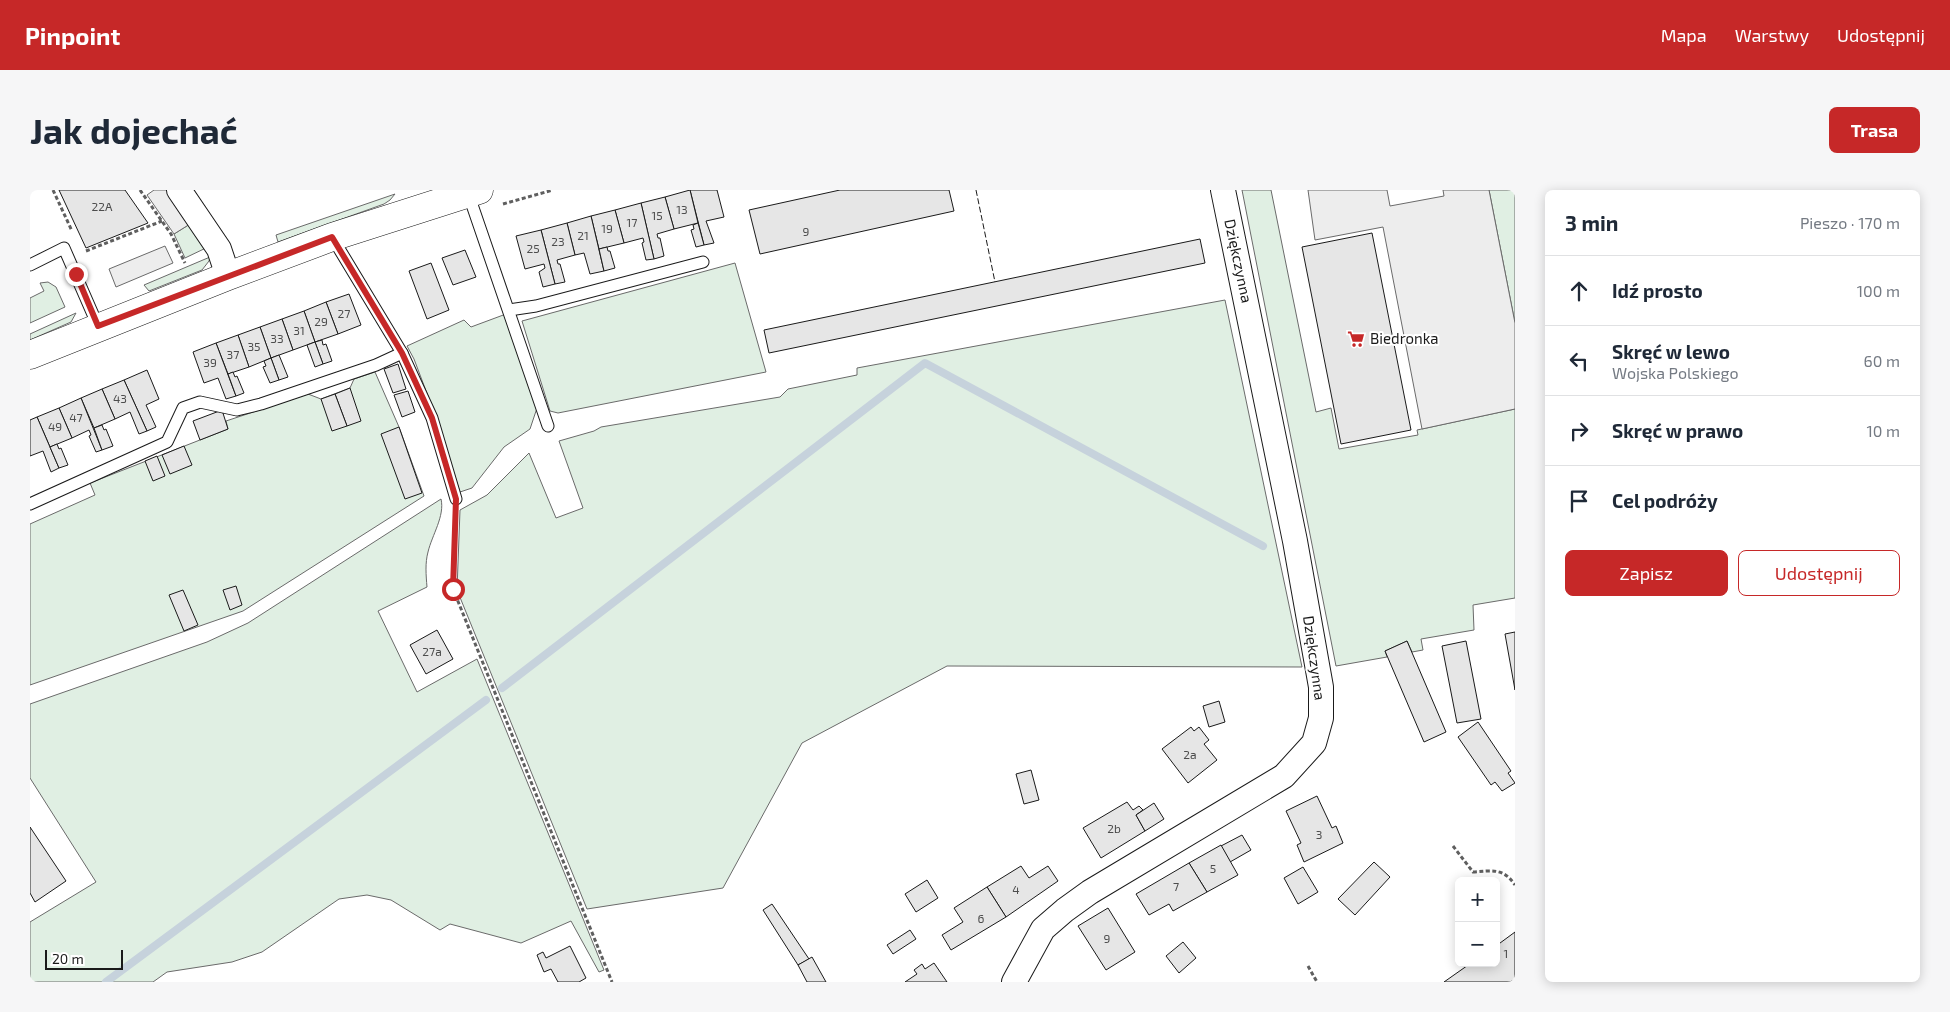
<!DOCTYPE html>
<html lang="pl">
<meta charset="utf-8">
<style>
:root{--surface:#fff;--page:#f6f6f7;--text:#1f2937;--muted:#747a83;--line:#e0e1e3;--accent:#c62828}
body{margin:0;font-family:"Exo 2",sans-serif;background:var(--page);color:var(--text)}
.controls{position:absolute;right:15px;bottom:15px;display:grid;overflow:hidden;border-radius:8px;box-shadow:0 2px 12px #0003}
.controls button{width:45px;height:45px;display:grid;place-items:center;padding:0;border:0;border-bottom:1px solid var(--line);background:var(--surface);color:var(--text);font:25px sans-serif}
.scale{position:absolute;left:15px;bottom:12px;width:78px;box-sizing:border-box;padding-left:5px;border:2px solid #1a1a1a;border-top:0;font-size:14px;line-height:18px;white-space:nowrap;color:#1a1a1a;-webkit-text-stroke:4px #fff;paint-order:stroke}
.stop{position:absolute;width:15px;height:15px;margin:-11px;border:4px solid #c62828;border-radius:50%;background:#fff}
.stop.end{background:#c62828;border-color:#fff;box-shadow:0 1px 5px #0008}
.list{margin:0;padding:0;list-style:none}
h2{display:flex;justify-content:space-between;align-items:center;height:65px;margin:0;padding:0 20px;font-size:21px}
h2 small{font-size:16px;font-weight:400;color:var(--muted)}
.list li{display:grid;grid-template-columns:32px 1fr auto;gap:15px;align-items:center;box-sizing:border-box;height:70px;padding:0 20px;border-top:1px solid var(--line)}
.list b{display:block;font-size:19px;white-space:nowrap}
.list p{margin:0;font-size:16px;white-space:nowrap;color:var(--muted)}
.list em{font-size:16px;font-style:normal;color:var(--muted)}
.actions{display:flex;gap:10px;padding:15px 20px}
.actions a{flex:1;padding:11px 0;border:1px solid var(--accent);border-radius:8px;text-align:center;font-size:18px;color:var(--accent)}
.actions .main{background:var(--accent);color:#fff}
.icon{flex:none;width:28px;height:28px;fill:none;stroke:currentColor;stroke-width:2;stroke-linecap:round;stroke-linejoin:round}
.map{position:relative;flex:none;width:1485px;height:792px;overflow:hidden;border-radius:8px}
header{display:flex;align-items:center;gap:30px;box-sizing:border-box;height:70px;padding:0 25px;background:var(--accent);color:#fff}
header strong{font-size:24px}
nav{display:flex;gap:28px;margin-inline-start:auto;font-size:18px}
.intro{display:flex;align-items:center;justify-content:space-between;box-sizing:border-box;height:120px;padding:0 30px}
h1{margin:0;font-size:35px}
.button{padding:12px 22px;border-radius:8px;background:var(--accent);color:#fff;font-size:18px;font-weight:700}
main{display:flex;gap:30px;padding:0 30px}
aside{flex:1;background:var(--surface);border-radius:8px;box-shadow:0 2px 12px #0003}
.map>svg:first-child{display:block}
</style>
<header>
<strong>Pinpoint</strong>
<nav><a>Mapa</a><a>Warstwy</a><a>Udostępnij</a></nav>
</header>
<div class="intro"><h1>Jak dojechać</h1><a class="button">Trasa</a></div>
<main>
<div class="map">
<svg width="1485" height="792" viewBox="0 0 1485 792">
<rect width="100%" height="100%" fill="#fff"/>
<g fill="#e0efe3" stroke="#6a6a6a">
<path d="M1212,0H1241L1286,222L1301,218L1309,259L1388,245L1387,240L1485,219V408L1443,415L1444,440L1391,449L1393,460L1382,462L1377,451L1355,461L1357,467L1306,476Z"/>
<path d="M1459,0H1484L1485,4V133Z"/>
<path d="M365,4L360,10L354,14L248,52L246,45Z"/>
<path d="M160,34L178,57L155,68L144,44Z"/>
<path d="M180,67L179,71L172,80L119,101L114,95Z"/>
<path d="M705,73L736,182L528,223L520,221L492,131Z"/>
<path d="M18,92L26,97L35,117L0,133V108L14,101L10,93Z"/>
<path d="M1195,110L1272,477L917,476L772,553L693,698L557,719L427,400L430,320L457,305L499,263L526,328L553,318L529,251L564,241L571,237L750,207L758,199L827,185V178Z"/>
<path d="M46,123L41,132L0,150V144Z"/>
<path d="M476,124L507,218L500,239L474,257L442,298L430,302L404,222L384,169L377,156L434,130L441,137Z"/>
<path d="M345,182L369,237L394,306L213,421L0,495V334L65,305L60,293L198,239L196,231L278,204L291,209L320,198L324,189Z"/>
<path d="M411,309C415,326 402,345 398,362C395,373 396,385 397,397L348,421L387,502L447,469L574,780L569,782L541,731L491,753L420,734L410,740L361,710L337,705L309,709L232,762L202,772L137,782L123,792H0V732L66,692L0,588V514L177,452L218,433Z"/>
</g>
<g fill="#ededed" stroke="#6a6a6a">
<path d="M124,0H138L160,34L144,44L117,5Z"/>
<path d="M1278,0H1357L1360,16L1414,6L1413,0H1459L1485,133V219L1392,239L1353,37L1285,50Z"/>
<path d="M135,56L143,73L86,97L79,79Z"/>
</g>
<g fill="none" stroke-linecap="round" stroke-linejoin="round">
<g stroke="#c6d2dc" stroke-width="8">
<path d="M472,498L895,173L1233,356"/>
<path d="M76,792L456,510"/>
</g>
</g>
<g fill="#e6e6e6" stroke="#1a1a1a">
<path d="M29,0H95L118,33L56,58Z"/>
<path d="M660,0H687L694,27L676,31L684,53L674,55Z"/>
<path d="M660,0L668,33L644,39L635,7Z"/>
<path d="M810,0H919L924,21L730,64L719,20Z"/>
<path d="M635,7L644,39L627,44L628,48H630L634,66L624,69L611,13Z"/>
<path d="M611,13L624,69L616,70L612,53L614,52L613,48L594,53L585,20Z"/>
<path d="M585,20L594,53L569,59L561,26Z"/>
<path d="M561,26L574,81L560,84L554,63L545,65L537,33Z"/>
<path d="M537,33L545,65L527,70L528,74H530L535,92L525,94L511,40Z"/>
<path d="M668,33L674,55L666,57L661,40L664,39L663,35Z"/>
<path d="M511,40L525,94L513,97L509,82L515,78L514,74L495,79L486,46Z"/>
<path d="M1342,43L1381,240L1311,254L1272,57Z"/>
<path d="M1170,49L1175,73L739,163L734,140Z"/>
<path d="M577,57L578,61H580L585,78L574,81L569,59Z"/>
<path d="M435,60L446,87L423,95L412,68Z"/>
<path d="M401,73L419,120L397,129L379,81Z"/>
<path d="M319,104L331,135L308,144L296,112Z"/>
<path d="M296,112L308,144L285,152L274,121Z"/>
<path d="M274,121L285,152L263,160L252,129Z"/>
<path d="M252,129L263,160L241,168L230,137Z"/>
<path d="M230,137L241,168L219,177L208,145Z"/>
<path d="M208,145L219,177L198,184L186,153Z"/>
<path d="M292,150L293,155L296,154L302,171L293,174L285,152Z"/>
<path d="M285,152L293,174L285,177L277,155Z"/>
<path d="M186,153L206,206L196,209L188,188L174,193L163,162Z"/>
<path d="M249,165L258,187L249,190L241,168Z"/>
<path d="M241,168L249,190L240,193L233,177L236,176L234,171Z"/>
<path d="M368,174L376,199L363,203L354,179Z"/>
<path d="M117,180L129,209L116,215L126,237L117,241L94,190Z"/>
<path d="M203,182L205,187L207,186L214,203L206,206L198,184Z"/>
<path d="M94,190L117,241L109,244L100,222L85,229L72,199Z"/>
<path d="M320,198L331,231L317,236L305,204Z"/>
<path d="M72,199L85,229L64,238L51,208Z"/>
<path d="M378,201L385,222L372,227L364,205Z"/>
<path d="M305,204L317,236L302,241L291,209Z"/>
<path d="M51,208L72,260L66,262L59,246L61,245L59,240L42,248L29,218Z"/>
<path d="M29,218L42,248L20,257L7,227Z"/>
<path d="M192,220L198,239L170,250L163,231Z"/>
<path d="M7,227L29,278L21,282L13,261L0,266V230Z"/>
<path d="M72,235L74,240L76,239L83,256L72,260L64,238Z"/>
<path d="M369,237L392,303L375,309L351,244Z"/>
<path d="M27,254L29,259L31,258L38,275L29,278L20,257Z"/>
<path d="M154,256L162,275L140,284L132,265Z"/>
<path d="M127,266L135,286L123,291L115,271Z"/>
<path d="M206,396L212,415L200,420L193,400Z"/>
<path d="M153,400L168,435L154,441L139,405Z"/>
<path d="M407,440L423,469L396,484L380,455Z"/>
<path d="M1485,442V500L1475,444Z"/>
<path d="M1377,451L1416,542L1394,552L1355,461Z"/>
<path d="M1436,451L1451,529L1427,533L1412,456Z"/>
<path d="M1189,511L1195,532L1179,537L1173,516Z"/>
<path d="M1448,532L1481,581L1478,583L1485,593L1472,601L1465,592L1461,595L1428,547Z"/>
<path d="M1161,537L1164,541L1169,537L1179,550L1174,554L1187,570L1158,593L1132,559Z"/>
<path d="M1001,580L1009,610L994,614L986,584Z"/>
<path d="M1287,606L1302,638L1306,636L1313,653L1274,672L1267,655L1271,653L1256,621Z"/>
<path d="M1097,612L1103,620L1109,616L1113,620L1106,625L1115,641L1071,668L1053,638Z"/>
<path d="M1124,613L1134,629L1115,641L1106,625Z"/>
<path d="M0,637L36,691L5,712L0,703Z"/>
<path d="M1212,645L1221,660L1200,672L1191,656Z"/>
<path d="M1191,655L1208,685L1177,702L1159,673Z"/>
<path d="M1344,672L1360,687L1325,725L1308,709Z"/>
<path d="M1159,673L1177,702L1143,721L1139,714L1119,725L1106,704Z"/>
<path d="M991,676L999,688L1018,676L1028,691L976,727L957,697Z"/>
<path d="M1273,677L1288,702L1268,714L1254,688Z"/>
<path d="M897,690L908,708L886,722L875,704Z"/>
<path d="M957,697L976,727L921,760L912,745L933,732L924,718Z"/>
<path d="M742,714L779,769L768,775L733,720Z"/>
<path d="M1078,718L1105,762L1076,780L1048,736Z"/>
<path d="M880,740L886,749L863,764L857,755Z"/>
<path d="M1485,742V789L1480,792H1414L1441,773H1466V756Z"/>
<path d="M1153,752L1166,768L1149,783L1136,766Z"/>
<path d="M540,756L556,788L549,792H528L521,779L514,782L507,765L513,762L516,768Z"/>
<path d="M782,767L796,792H777L768,775Z"/>
<path d="M904,773L917,792H875L887,784L884,780L892,774L895,779Z"/>
</g>
<g fill="none" stroke-linecap="round" stroke-linejoin="round">
<g stroke="#1a1a1a" stroke-width="13">
<g id="lane">
<path d="M438,3L518,236"/>
<path d="M302,47L372,163L402,228L426,309"/>
<path d="M0,75L34,58L68,136"/>
<path d="M479,120L506,116L673,72"/>
<path d="M0,314L137,252L153,218L170,212L207,220L231,214L346,175L372,163"/>
</g>
</g>
<g stroke="#1a1a1a" stroke-width="26">
<g id="street">
<path d="M149,0L189,59L198,86"/>
<path d="M984,792L1013,739L1035,720L1060,702L1254,586L1284,553L1291,528V497L1265,351L1193,0"/>
</g>
</g>
<g stroke="#1a1a1a" stroke-width="29">
<path id="secondary" d="M0,165L198,86L302,47L449,0"/>
</g>
<g stroke="#5f5f5f" stroke-width="3" stroke-dasharray="4 2.5" stroke-linecap="butt">
<path d="M23,0L42,41"/>
<path d="M110,0L141,44L155,73"/>
<path d="M473,14L523,0"/>
<path d="M56,61L132,31"/>
<path d="M426,327L423,399L582,792"/>
<path d="M1423,656L1443,682C1461,681 1473,677 1485,695"/>
<path d="M1278,776L1287,792"/>
</g>
<use href="#lane" stroke="#fff" stroke-width="11"/>
<use href="#street" stroke="#fff" stroke-width="24"/>
<use href="#secondary" stroke="#fff" stroke-width="28"/>
<path stroke="#1a1a1a" stroke-width="1" stroke-dasharray="6 2.5" stroke-linecap="butt" d="M946,0L965,92"/>
</g>
<g fill="none" stroke-linecap="round" stroke-linejoin="round">
<path stroke="#c62828" stroke-width="6" d="M46,84L68,136L302,47L372,163L402,228L426,309L423,399"/>
</g>
<defs>
<g id="supermarket-bare" transform="scale(1.35)"><path d="M-6-5.5h2.5l.6 2H6L4.5 2H-2.5L-4.4-4H-6ZM-1.5 3.2a1.3 1.3 0 1 0 .1 0ZM3 3.2a1.3 1.3 0 1 0 .1 0Z" fill="#c62828" stroke="#fff" stroke-width="2.5" paint-order="stroke"/></g>
</defs>
<g fill-rule="evenodd">
<use href="#supermarket-bare" x="1326" y="149"/>
</g>
<g text-anchor="middle" stroke-width="4" stroke-linejoin="round" paint-order="stroke">
<g font-size="12" fill="#4d4d4d">
<text x="72" y="21">22A</text>
<text x="652" y="24">13</text>
<text x="627" y="30">15</text>
<text x="602" y="37">17</text>
<text x="577" y="43">19</text>
<text x="776" y="46">9</text>
<text x="553" y="50">21</text>
<text x="528" y="56">23</text>
<text x="503" y="63">25</text>
<text x="314" y="128">27</text>
<text x="291" y="136">29</text>
<text x="269" y="145">31</text>
<text x="247" y="153">33</text>
<text x="224" y="161">35</text>
<text x="203" y="169">37</text>
<text x="180" y="177">39</text>
<text x="90" y="213">43</text>
<text x="46" y="232">47</text>
<text x="25" y="241">49</text>
<text x="402" y="466">27a</text>
<text x="1160" y="569">2a</text>
<text x="1084" y="643">2b</text>
<text x="1289" y="649">3</text>
<text x="1183" y="683">5</text>
<text x="1146" y="701">7</text>
<text x="986" y="704">4</text>
<text x="951" y="733">6</text>
<text x="1077" y="753">9</text>
<text x="1476" y="768">1</text>
</g>
<g font-size="15" fill="#1a1a1a" stroke="#fff">
<text transform="translate(1208 71) rotate(78)" y="5">Dziękczynna</text>
<text transform="translate(1284 468) rotate(82)" y="5">Dziękczynna</text>
</g>
<g font-size="15" fill="#1a1a1a" stroke="#fff" text-anchor="start">
<text x="1340" y="154">Biedronka</text>
</g>
</g>
</svg>
<div class="controls">
<button>+</button>
<button>−</button>
</div>
<div class="scale">20 m</div>
<div class="stop" style="left:423px;top:399px"></div>
<div class="stop end" style="left:46px;top:84px"></div>
</div>
<aside>
<h2>3 min<small>Pieszo · 170 m</small></h2>
<ul class="list">
<li><svg class="icon" aria-label="ahead" viewBox="0 0 24 24"><path d="M12 20V5M6 11l6-6 6 6"/></svg><div><b>Idź prosto</b></div><em>100 m</em></li>
<li><svg class="icon" aria-label="left" viewBox="0 0 24 24"><path d="M17 20v-9H6M10 6l-5 5 5 5"/></svg><div><b>Skręć w lewo</b><p>Wojska Polskiego</p></div><em>60 m</em></li>
<li><svg class="icon" aria-label="right" viewBox="0 0 24 24"><path d="M7 20v-9h11M14 6l5 5-5 5"/></svg><div><b>Skręć w prawo</b></div><em>10 m</em></li>
<li><svg class="icon" aria-label="arrive" viewBox="0 0 24 24"><path d="M6 21V4h12l-3 4 3 4H6"/></svg><div><b>Cel podróży</b></div></li>
</ul>
<div class="actions"><a class="main">Zapisz</a><a>Udostępnij</a></div>
</aside>
</main>
